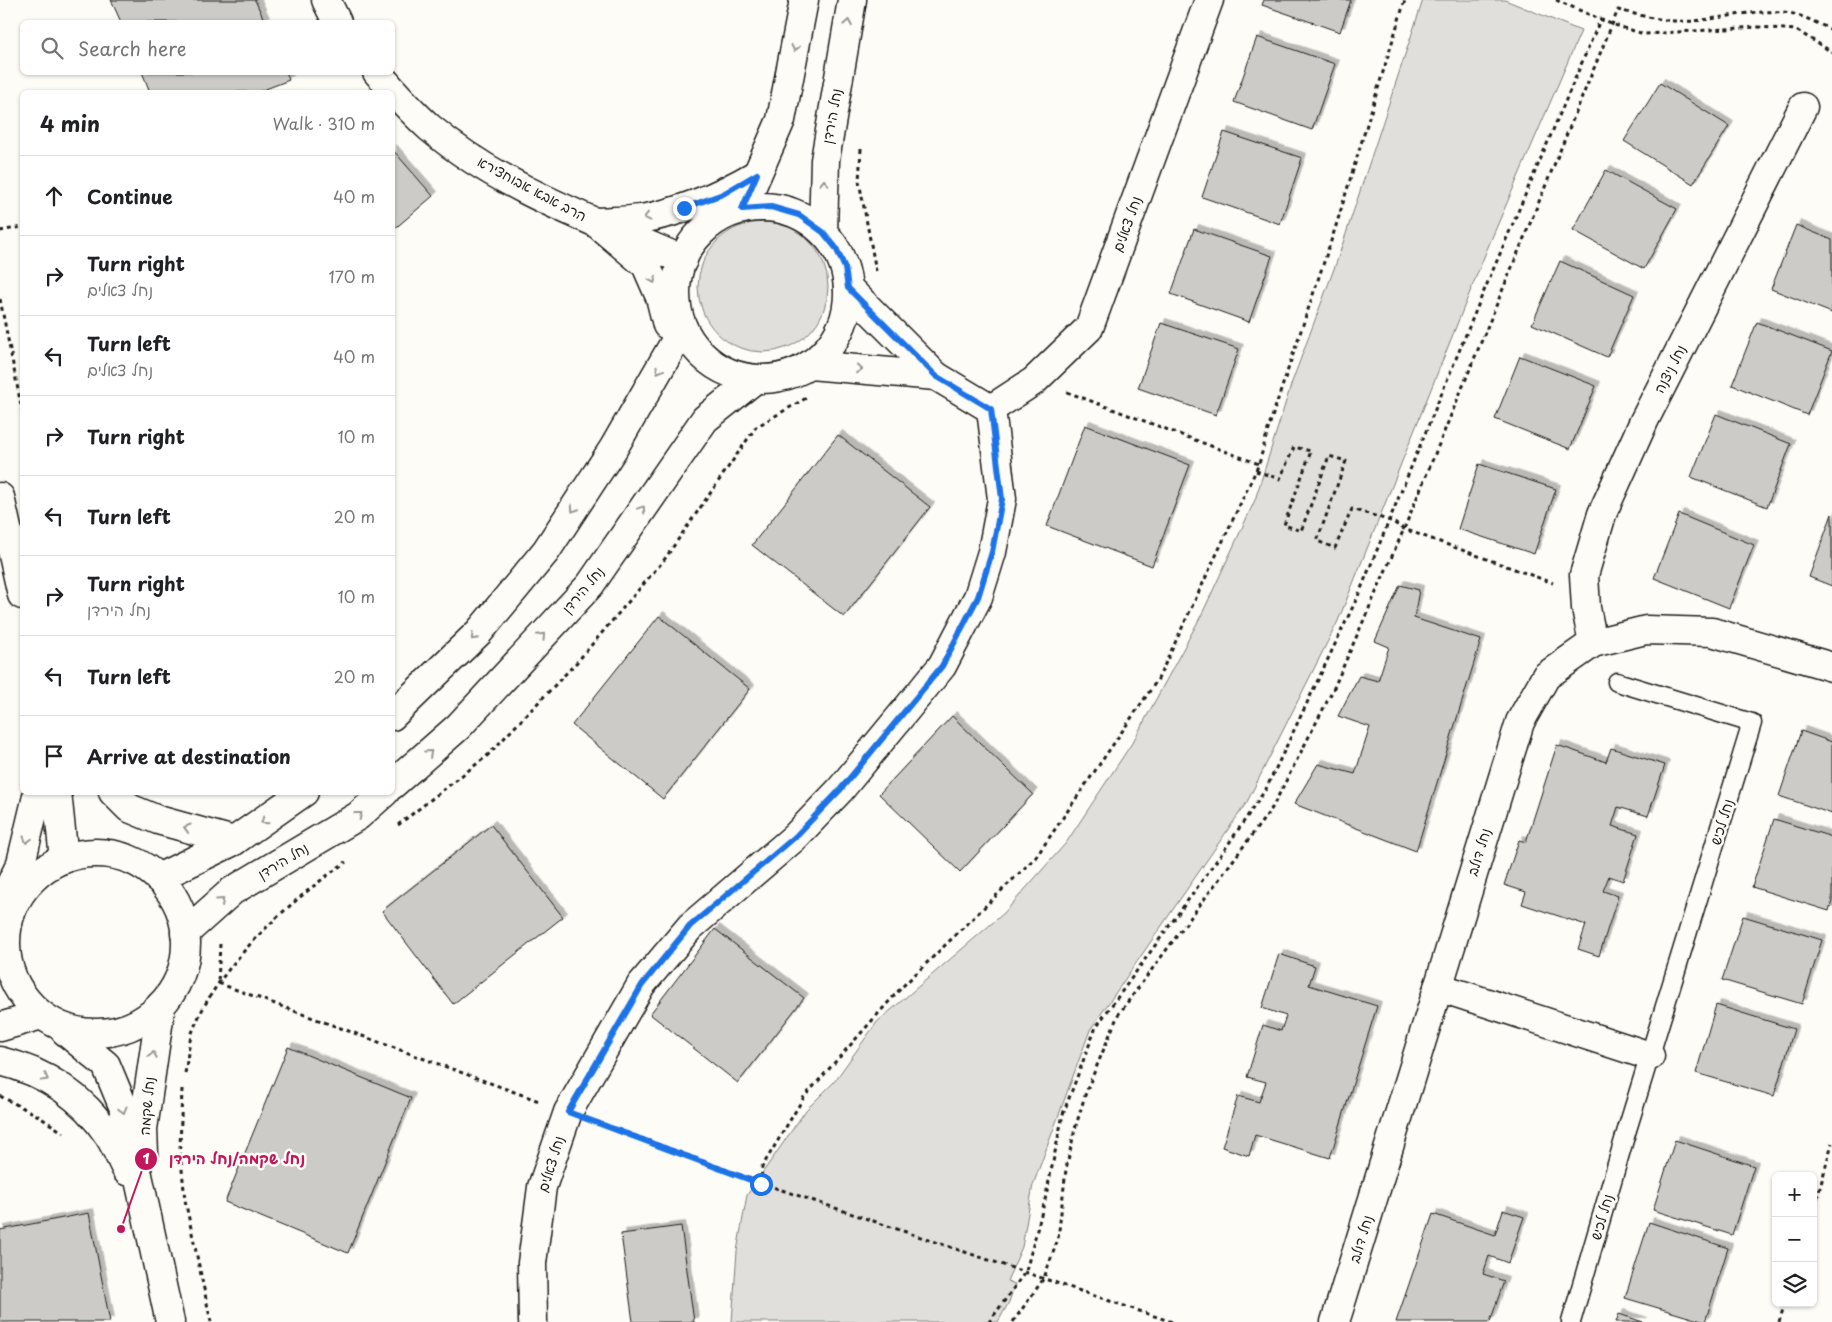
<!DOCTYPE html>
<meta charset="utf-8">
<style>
:root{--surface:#fff;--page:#f6f6f6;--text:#202124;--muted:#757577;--line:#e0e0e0}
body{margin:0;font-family:"Playpen Sans","Playpen Sans Hebrew",sans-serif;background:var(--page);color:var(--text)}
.controls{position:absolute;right:15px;bottom:15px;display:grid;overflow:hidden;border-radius:8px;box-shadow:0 1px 4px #0004}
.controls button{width:45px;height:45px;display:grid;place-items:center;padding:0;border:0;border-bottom:1px solid var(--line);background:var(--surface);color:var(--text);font:25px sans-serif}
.stop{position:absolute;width:15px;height:15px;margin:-11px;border:4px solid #1a73e8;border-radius:50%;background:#fff}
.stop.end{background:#1a73e8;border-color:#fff;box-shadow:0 1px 5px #0008}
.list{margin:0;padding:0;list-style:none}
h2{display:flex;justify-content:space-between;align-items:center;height:65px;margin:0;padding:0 20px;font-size:21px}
h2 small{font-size:16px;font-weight:400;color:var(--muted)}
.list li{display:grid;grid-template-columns:32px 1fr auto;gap:15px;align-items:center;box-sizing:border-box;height:80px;padding:0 20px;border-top:1px solid var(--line)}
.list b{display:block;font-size:19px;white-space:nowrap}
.list p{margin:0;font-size:16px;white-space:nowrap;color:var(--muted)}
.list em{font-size:16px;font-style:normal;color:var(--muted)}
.icon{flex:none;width:28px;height:28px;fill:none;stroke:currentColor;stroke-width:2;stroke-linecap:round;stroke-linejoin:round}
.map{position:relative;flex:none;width:1832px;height:1322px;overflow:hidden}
.search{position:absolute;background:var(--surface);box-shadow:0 1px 4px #0004;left:20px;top:20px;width:375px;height:55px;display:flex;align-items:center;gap:12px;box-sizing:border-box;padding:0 18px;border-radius:8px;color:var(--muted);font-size:19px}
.panel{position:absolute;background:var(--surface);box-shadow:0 1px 4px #0004;left:20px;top:90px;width:375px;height:705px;border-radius:8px}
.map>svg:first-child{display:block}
</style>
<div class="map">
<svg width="1832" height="1322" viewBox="0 0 1832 1322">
<defs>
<filter id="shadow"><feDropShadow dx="4.5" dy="-4.5" stdDeviation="0" flood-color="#0004"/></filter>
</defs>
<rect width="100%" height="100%" fill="#fdfcf7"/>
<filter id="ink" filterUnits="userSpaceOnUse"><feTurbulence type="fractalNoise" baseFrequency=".02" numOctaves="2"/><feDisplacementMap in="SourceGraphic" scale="10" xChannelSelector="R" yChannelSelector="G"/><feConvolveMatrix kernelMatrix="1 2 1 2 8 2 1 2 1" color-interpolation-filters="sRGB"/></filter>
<g filter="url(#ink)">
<g fill="#e0dfdb" stroke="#7e7e7c">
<path d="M1423,0H1505L1581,31L1488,247L1338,621L1247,802L1090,1030L1033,1185L1022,1247L1007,1281L1015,1284L1009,1302L998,1322H732L737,1251L747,1195L806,1110L834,1082L877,1022L1004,913L1066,843L1134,740L1202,614L1255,500L1292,382L1338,258Z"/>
<circle cx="763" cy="287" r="65"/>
</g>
<g fill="#cccbc8" stroke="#1c1c1c" filter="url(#shadow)">
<path d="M111,0H255L265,22H121Z"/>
<path d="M1264,0H1351L1340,32L1262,5Z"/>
<path d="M1257,37L1335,64L1312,130L1234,102Z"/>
<path d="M142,72H286L289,80L258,92H150Z"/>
<path d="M1660,83L1729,126L1693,184L1624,141Z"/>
<path d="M1224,132L1302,158L1280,224L1202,197Z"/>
<path d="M392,149L433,196L392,231Z"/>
<path d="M1606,170L1677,209L1644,269L1573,230Z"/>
<path d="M1796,225L1832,240V313L1771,289Z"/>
<path d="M1194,229L1272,256L1249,322L1171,294Z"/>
<path d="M1560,261L1634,295L1607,357L1532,324Z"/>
<path d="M1757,322L1832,351L1807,415L1732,385Z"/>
<path d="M1161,323L1239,349L1216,415L1138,388Z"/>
<path d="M1520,356L1596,386L1570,449L1495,419Z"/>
<path d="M1716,414L1791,444L1767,507L1691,477Z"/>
<path d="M1085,425L1190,465L1152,566L1047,526Z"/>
<path d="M838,435L930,507L844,617L752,545Z"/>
<path d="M1479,464L1556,489L1534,554L1458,529Z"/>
<path d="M1679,514L1754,545L1729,608L1654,578Z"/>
<path d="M1832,514V586L1809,577Z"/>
<path d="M1400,585L1419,590L1414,618L1481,640L1416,851L1294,804L1318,764L1355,774L1370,727L1338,716L1359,676L1378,681L1389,647L1375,641Z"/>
<path d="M659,616L750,689L663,799L572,725Z"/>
<path d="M952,716L1033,794L960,872L879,794Z"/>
<path d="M1801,731L1832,742V814L1779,796Z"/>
<path d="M1557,745L1606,762L1611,748L1665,765L1648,816L1618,807L1612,826L1638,834L1623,881L1609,876L1603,891L1618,896L1599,956L1578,949L1586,925L1522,904L1526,892L1504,885L1519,840L1526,842Z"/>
<path d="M1774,819L1832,837V901L1829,911L1752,887Z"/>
<path d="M491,825L563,917L453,1004L382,911Z"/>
<path d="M1743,916L1822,940L1802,1004L1722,980Z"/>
<path d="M715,929L804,998L738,1083L650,1014Z"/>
<path d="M1279,954L1315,966L1309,985L1377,1006L1330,1158L1255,1135L1249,1156L1222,1147L1238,1096L1259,1102L1266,1082L1247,1077L1263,1025L1281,1031L1286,1016L1262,1008Z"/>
<path d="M1716,1005L1794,1029L1774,1096L1696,1073Z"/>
<path d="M288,1047L411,1098L348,1253L225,1202Z"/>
<path d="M1675,1140L1754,1166L1732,1235L1653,1210Z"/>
<path d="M1503,1210L1524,1217L1508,1263L1489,1256L1483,1274L1504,1281L1490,1322H1396L1433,1214L1495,1235Z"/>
<path d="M89,1213L110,1322H0V1230Z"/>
<path d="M1649,1222L1728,1248L1705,1322L1625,1298Z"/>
<path d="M681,1226L694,1322H633L621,1234Z"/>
<path d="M1619,1314L1643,1322H1616Z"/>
</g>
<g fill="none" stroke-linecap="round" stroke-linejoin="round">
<g stroke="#1c1c1c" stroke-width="21">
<path id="lane" d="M1571,1322L1626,1133L1752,723L1617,682"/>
</g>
<g stroke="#1c1c1c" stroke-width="31">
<g id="street">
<path d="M326,0L337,22"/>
<path d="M377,72C394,92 411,111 430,128C502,189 597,222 683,260"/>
<path d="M810,365L936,376"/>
<path d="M991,409L1034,381L1089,328L1209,0"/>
<path d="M1593,643L1586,608L1584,575L1602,514L1644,421L1803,107"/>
<path d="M1438,987L1650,1056"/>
<path d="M533,1322L532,1263L542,1187L568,1112L641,985L690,927L795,837L840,790L942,666L978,597L992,552L1002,499L991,409L936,376L848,288"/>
<path d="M1335,1322L1520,722L1546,676L1593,643L1646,630L1712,632L1832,667"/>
</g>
</g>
<g stroke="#1c1c1c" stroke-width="31">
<g id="secondary">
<circle cx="762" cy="293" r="86"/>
<path d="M742,209L781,120L804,0"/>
<path d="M595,222C610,221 626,221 641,219C683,212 721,195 757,174"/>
<path d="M595,222L646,265L660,297L667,325"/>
<path d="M823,232L825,160L852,0"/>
<path d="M0,497L22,595"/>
<path d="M392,716L479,632L546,551L613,449L683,328"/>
<path d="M392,785L458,727L590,585L705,419L754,380"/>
<path d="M57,792L64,859"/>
<path d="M113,792L129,808L158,820L234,841"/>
<circle cx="96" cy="943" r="90"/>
<path d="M158,878L234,841L304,792"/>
<path d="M3,900L21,863L38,792"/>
<path d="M185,933L232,891L358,816L385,792"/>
<path d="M0,1027L41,1015"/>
<path d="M65,1031L106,1065L123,1106L170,1322"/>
<path d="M0,1061C46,1072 83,1097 109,1136C116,1147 121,1160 127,1171"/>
<path d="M144,1154L143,1129L161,1005"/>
</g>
</g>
<g stroke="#1c1c1c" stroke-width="3" stroke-dasharray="4 4" stroke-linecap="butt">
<path d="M1556,0L1611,24L1644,34L1759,27L1796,30L1832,52"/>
<path d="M861,149L859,181L876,271"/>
<path d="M0,231L22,227"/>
<path d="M0,299L22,410"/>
<path d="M1067,392L1259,464"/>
<path d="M1256,471L1280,479L1294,447L1311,451L1284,525L1301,531L1329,456L1346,461L1317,541L1335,548L1352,509L1391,521L1404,529L1553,583"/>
<path d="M398,825L487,756L577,662L664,560L756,427L808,397"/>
<path d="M220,944L218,983L539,1101"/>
<path d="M185,1073C188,1059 188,1041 194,1028C219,964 290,901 346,862"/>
<path d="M182,1089L180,1149L185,1200L211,1322"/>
<path d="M0,1096L35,1114L64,1133"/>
<path d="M596,1122L761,1183"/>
<path d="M1813,1214L1832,1143"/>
<path d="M989,1322L1026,1271L1045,1200L1063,1114L1096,1027L1225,849L1266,789L1358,596L1481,298L1601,18"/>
<path d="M1013,1322L1044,1278L1049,1264L1058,1239L1066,1169L1075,1129L1086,1092L1118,1015L1272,808L1332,692L1404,529L1618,10C1643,16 1668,23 1694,21C1723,18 1752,10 1782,12C1799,13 1816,23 1832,30"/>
<path d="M1172,1322L761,1183L762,1167L804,1097L902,987L1036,857L1158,679L1259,464L1269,426L1335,229L1405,0"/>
<path d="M1779,1322L1785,1303"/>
</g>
<use href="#lane" stroke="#fdfcf7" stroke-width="18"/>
<use href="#street" stroke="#fdfcf7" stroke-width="28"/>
<use href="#secondary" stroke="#fdfcf7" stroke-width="28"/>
</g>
<defs><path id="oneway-chevron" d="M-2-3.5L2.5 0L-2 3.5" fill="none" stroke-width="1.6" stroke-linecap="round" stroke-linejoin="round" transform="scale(1.25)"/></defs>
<g stroke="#989794">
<use href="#oneway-chevron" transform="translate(848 23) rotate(-80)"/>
<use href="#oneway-chevron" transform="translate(795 48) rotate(101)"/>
<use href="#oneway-chevron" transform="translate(824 183) rotate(-89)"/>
<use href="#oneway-chevron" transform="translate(647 217) rotate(167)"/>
<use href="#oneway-chevron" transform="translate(653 280) rotate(67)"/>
<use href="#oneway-chevron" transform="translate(859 369) rotate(5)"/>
<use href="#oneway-chevron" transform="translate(659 370) rotate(120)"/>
<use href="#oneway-chevron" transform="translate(574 509) rotate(123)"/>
<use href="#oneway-chevron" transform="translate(642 509) rotate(-56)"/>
<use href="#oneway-chevron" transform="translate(542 636) rotate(-47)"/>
<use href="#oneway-chevron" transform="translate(474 637) rotate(135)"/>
<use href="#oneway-chevron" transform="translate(429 753) rotate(-42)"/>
<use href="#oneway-chevron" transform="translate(359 815) rotate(-37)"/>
<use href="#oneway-chevron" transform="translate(264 821) rotate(145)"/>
<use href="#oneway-chevron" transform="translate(187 828) rotate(-164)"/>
<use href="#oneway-chevron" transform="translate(27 840) rotate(106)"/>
<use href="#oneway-chevron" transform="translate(221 901) rotate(-42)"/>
<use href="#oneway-chevron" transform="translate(153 1055) rotate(-81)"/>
<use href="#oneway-chevron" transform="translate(45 1078) rotate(29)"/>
<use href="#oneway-chevron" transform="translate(123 1110) rotate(75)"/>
</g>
</g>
<g fill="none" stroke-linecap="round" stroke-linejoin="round" filter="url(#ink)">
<path stroke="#1a73e8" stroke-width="6" d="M684,208L723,194L757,174L742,209L771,207L799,215L823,232L836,248L845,268L848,288L936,376L991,409L1002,499L992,552L978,597L942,666L840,790L795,837L690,926L642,985L568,1112L761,1184"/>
</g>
<g text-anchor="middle" stroke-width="5" stroke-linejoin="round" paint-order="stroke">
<g font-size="14" fill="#1c1c1c" stroke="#fdfcf7">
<text transform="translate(832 116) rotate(-80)" y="5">נחל הירדן</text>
<text transform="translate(532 189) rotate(28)" y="5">הרב אבא אבוחצירא</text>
<text transform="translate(1127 224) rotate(-70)" y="5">נחל צאלים</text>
<text transform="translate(1670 369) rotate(-63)" y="5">נחל ניצנה</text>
<text transform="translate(583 590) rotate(-50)" y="5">נחל הירדן</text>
<text transform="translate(1722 822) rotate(-73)" y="5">נחל לכיש</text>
<text transform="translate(1479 852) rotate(-73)" y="5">נחל דולב</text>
<text transform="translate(283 861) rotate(-31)" y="5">נחל הירדן</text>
<text transform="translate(147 1106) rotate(-85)" y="5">נחל שקמה</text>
<text transform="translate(551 1164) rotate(-73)" y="5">נחל צאלים</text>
<text transform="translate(1602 1217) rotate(-74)" y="5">נחל לכיש</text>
<text transform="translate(1361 1239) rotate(-73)" y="5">נחל דולב</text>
</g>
</g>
<path fill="none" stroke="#c2185b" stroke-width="2" d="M121 1229L146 1159"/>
<g fill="#c2185b" stroke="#fdfcf7" stroke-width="2">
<circle cx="121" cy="1229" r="5"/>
<circle cx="146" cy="1159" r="12"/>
</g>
<g font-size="15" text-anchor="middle" font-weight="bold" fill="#fff">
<text x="146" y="1164">1</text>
</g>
<g font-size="15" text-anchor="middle" font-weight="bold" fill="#c2185b" stroke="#fdfcf7" stroke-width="5" stroke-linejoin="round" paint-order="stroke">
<text x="237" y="1164">נחל שקמה/נחל הירדן</text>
</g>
</svg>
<div class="controls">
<button>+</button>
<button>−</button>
<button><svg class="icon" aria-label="layers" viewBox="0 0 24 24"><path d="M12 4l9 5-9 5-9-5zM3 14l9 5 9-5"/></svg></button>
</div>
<div class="stop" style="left:761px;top:1184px"></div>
<div class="stop end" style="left:684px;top:208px"></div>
<div class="search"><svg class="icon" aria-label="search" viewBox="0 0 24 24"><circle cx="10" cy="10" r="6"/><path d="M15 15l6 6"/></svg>Search here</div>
<section class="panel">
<h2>4 min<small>Walk · 310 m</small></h2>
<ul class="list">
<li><svg class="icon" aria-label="ahead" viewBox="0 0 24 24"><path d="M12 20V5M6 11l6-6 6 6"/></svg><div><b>Continue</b></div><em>40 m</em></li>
<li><svg class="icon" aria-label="right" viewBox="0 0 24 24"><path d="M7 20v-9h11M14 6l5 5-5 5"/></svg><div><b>Turn right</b><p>נחל צאלים</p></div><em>170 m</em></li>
<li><svg class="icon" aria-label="left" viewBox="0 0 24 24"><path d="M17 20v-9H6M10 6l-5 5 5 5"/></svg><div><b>Turn left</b><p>נחל צאלים</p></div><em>40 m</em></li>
<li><svg class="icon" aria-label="right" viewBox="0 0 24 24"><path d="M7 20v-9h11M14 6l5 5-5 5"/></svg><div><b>Turn right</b></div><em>10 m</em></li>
<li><svg class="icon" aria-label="left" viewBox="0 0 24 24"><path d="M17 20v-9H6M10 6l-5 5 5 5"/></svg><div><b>Turn left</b></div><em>20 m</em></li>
<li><svg class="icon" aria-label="right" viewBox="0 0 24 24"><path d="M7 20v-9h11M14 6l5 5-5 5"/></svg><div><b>Turn right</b><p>נחל הירדן</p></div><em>10 m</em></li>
<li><svg class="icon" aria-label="left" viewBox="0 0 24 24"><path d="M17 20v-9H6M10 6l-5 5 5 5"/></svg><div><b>Turn left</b></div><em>20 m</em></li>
<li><svg class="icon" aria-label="arrive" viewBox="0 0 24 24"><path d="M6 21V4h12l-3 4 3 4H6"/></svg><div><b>Arrive at destination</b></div></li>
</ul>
</section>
</div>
